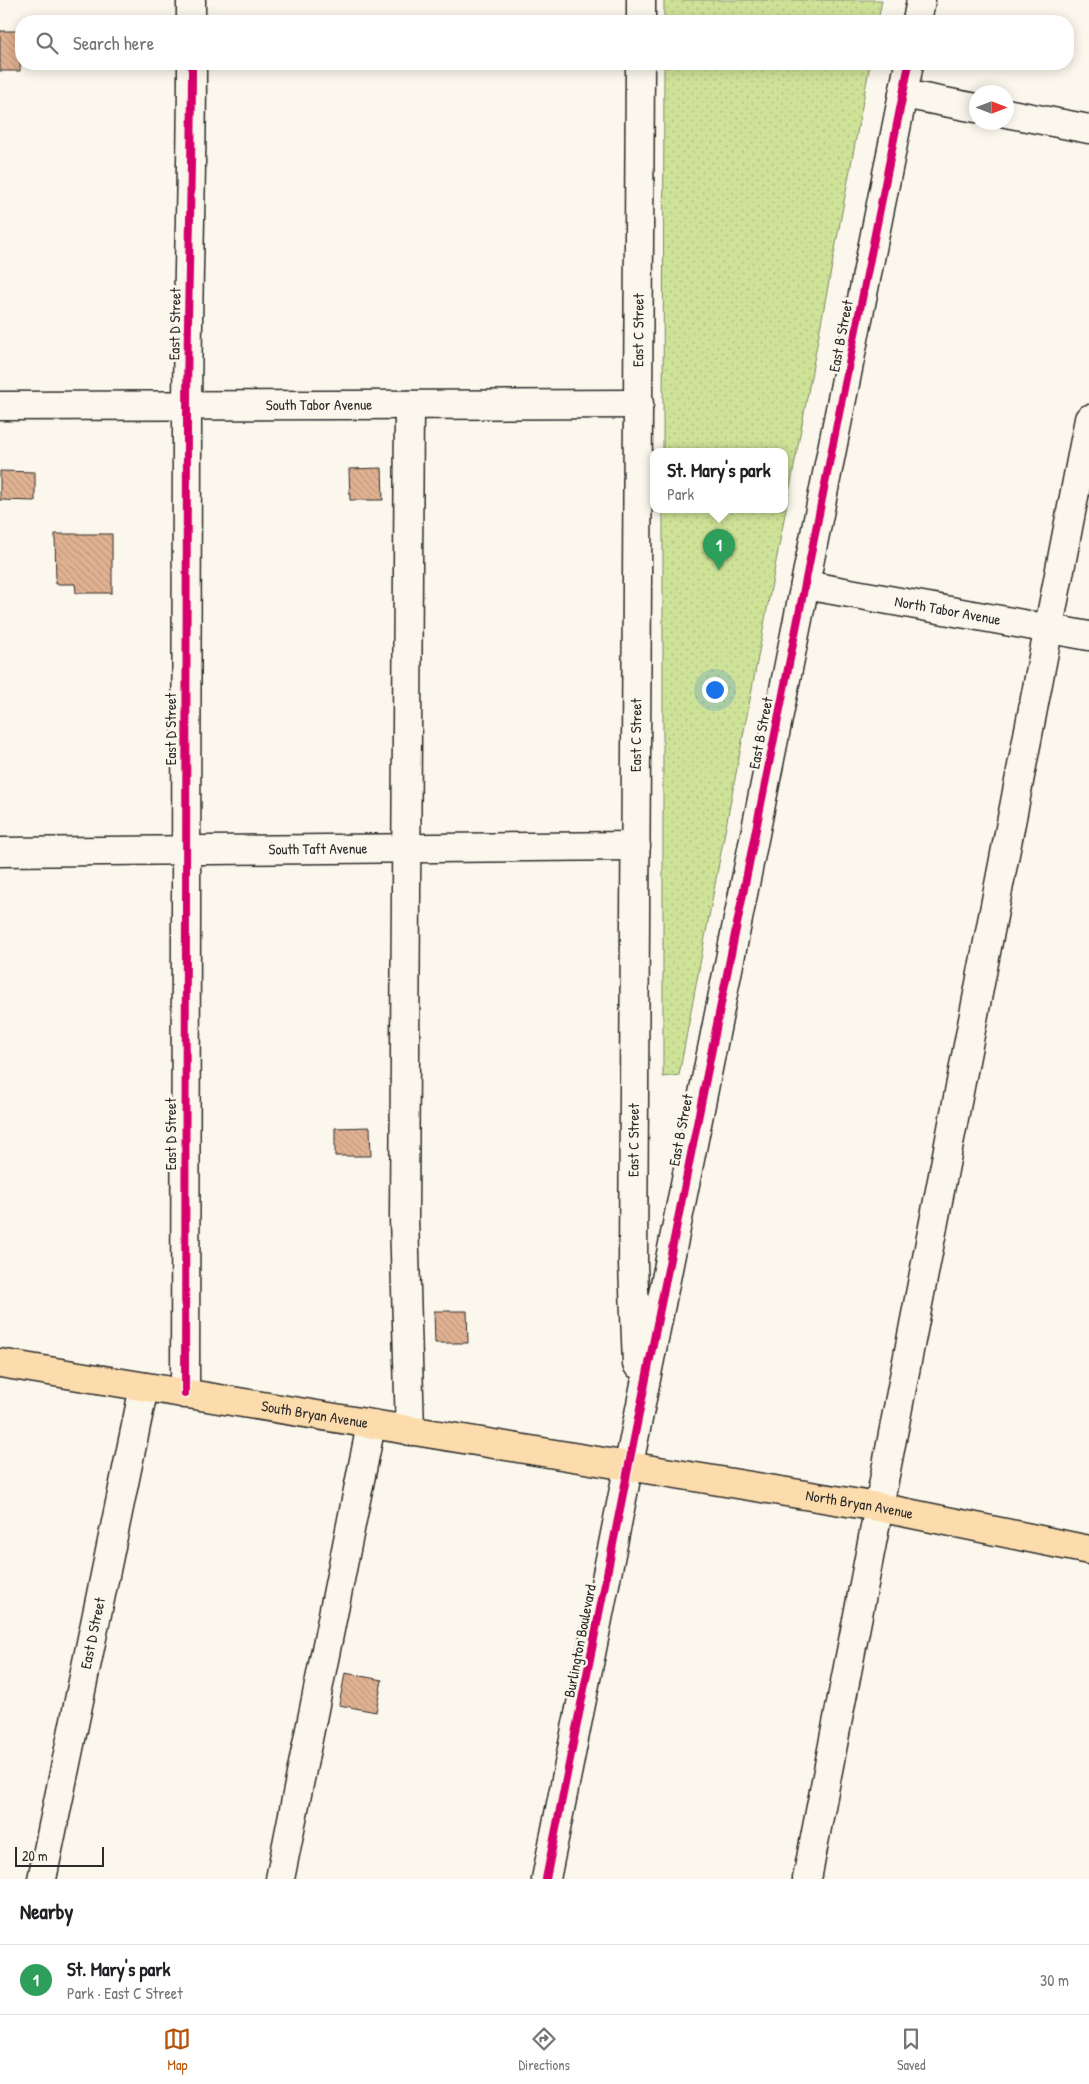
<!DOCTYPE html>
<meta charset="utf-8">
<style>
:root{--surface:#fff;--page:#f6f6f6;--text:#202124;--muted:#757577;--line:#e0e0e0;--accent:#b45309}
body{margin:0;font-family:"Patrick Hand",sans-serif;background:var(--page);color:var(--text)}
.compass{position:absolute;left:969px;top:85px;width:45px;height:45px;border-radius:50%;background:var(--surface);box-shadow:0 2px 12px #0003;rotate:90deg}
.scale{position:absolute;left:15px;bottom:12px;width:89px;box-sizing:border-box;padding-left:5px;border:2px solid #2b2b2b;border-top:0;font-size:14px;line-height:18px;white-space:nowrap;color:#2b2b2b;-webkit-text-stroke:4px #fbf7ec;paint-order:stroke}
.you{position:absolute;left:714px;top:689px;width:18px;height:18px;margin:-12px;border:4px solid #fff;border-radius:50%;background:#1a73e8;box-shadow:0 0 0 8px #1a73e833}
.badge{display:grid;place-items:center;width:32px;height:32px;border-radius:50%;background:var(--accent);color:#fff;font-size:16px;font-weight:700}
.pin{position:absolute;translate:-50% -41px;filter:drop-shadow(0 1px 2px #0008)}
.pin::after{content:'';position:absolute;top:26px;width:18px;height:15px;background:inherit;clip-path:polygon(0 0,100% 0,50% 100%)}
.popup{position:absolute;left:650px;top:448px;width:138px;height:65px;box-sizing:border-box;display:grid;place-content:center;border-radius:10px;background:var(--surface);filter:drop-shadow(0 1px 4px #0005);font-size:16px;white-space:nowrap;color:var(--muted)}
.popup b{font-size:19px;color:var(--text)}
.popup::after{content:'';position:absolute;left:50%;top:100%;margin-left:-10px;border:10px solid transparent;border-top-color:var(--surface)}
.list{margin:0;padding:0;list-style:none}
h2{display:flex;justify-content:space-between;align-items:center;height:65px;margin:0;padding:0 20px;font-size:21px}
h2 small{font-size:16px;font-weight:400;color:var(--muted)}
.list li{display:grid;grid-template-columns:32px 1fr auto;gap:15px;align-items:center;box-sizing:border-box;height:70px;padding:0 20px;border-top:1px solid var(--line)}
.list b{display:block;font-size:19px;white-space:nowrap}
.list p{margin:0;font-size:16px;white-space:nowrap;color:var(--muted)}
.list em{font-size:16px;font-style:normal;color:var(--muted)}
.icon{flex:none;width:28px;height:28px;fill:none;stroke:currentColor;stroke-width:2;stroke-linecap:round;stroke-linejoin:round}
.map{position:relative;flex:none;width:1089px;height:1879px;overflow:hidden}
.search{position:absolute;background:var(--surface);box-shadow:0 2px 12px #0003;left:15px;right:15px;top:15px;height:55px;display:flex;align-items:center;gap:12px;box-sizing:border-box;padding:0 18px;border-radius:20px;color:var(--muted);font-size:19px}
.sheet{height:135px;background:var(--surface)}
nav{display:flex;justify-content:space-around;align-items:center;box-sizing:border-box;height:70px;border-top:1px solid var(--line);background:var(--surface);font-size:14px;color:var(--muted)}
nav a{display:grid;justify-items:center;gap:2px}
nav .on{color:var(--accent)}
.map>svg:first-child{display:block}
</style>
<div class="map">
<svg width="1089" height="1879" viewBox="0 0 1089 1879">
<defs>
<pattern id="grass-dots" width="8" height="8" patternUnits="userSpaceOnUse" patternTransform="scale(1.25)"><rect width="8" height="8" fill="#cee398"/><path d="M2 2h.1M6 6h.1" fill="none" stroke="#b1c383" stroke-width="1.8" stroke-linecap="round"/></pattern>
<pattern id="building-back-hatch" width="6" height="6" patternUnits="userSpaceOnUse" patternTransform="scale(1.25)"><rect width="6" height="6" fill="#e1b292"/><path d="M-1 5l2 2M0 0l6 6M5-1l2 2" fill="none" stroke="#c1997e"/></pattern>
</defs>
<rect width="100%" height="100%" fill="#fbf7ec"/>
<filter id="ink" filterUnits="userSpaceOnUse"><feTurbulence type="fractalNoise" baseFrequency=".02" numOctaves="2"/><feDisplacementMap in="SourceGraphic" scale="10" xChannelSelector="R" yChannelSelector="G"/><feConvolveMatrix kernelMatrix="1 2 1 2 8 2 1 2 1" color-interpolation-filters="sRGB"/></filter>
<g filter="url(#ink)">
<g fill="url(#grass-dots)" stroke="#7c8762">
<path d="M664,0H882L878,21H664Z"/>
<path d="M664,64H870L679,1075L663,1077V509H784V451H663Z"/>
</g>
<g fill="url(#building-back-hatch)" stroke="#2b2b2b">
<path d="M0,31H21L20,71H0Z"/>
<path d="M382,468L383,500H350L349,469Z"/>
<path d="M0,471L35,472V501L0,500Z"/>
<path d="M55,534H112V593H76L75,584H56Z"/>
<path d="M370,1127L371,1156H335V1128Z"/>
<path d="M434,1311H467L468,1343H435Z"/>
<path d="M345,1673L382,1680L376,1712L339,1705Z"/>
</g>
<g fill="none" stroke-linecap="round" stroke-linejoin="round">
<g stroke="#2b2b2b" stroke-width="31">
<g id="minor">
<path d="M191,0V21"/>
<path d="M641,21V0"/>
<path d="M917,21L921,0"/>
<path d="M903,94L976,108"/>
<path d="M1006,113L1089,129"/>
<path d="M409,405L404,1217L410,1431"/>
<path id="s1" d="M0,406L639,404"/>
<path id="s2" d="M805,585L1089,636"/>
<path id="s3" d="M0,852L636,846"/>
<path id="s4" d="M637,1364L633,1264L640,64"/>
<path d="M185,1394C185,1071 185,748 187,425C187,304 192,184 192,64"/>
<path id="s5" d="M42,1879L144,1387"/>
<path d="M280,1879L371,1425"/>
<path d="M546,1879L909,64"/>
<path d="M807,1879L1089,419"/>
</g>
</g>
<g stroke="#2b2b2b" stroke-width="31">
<g id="major">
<path id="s6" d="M0,1363L878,1507L1089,1550"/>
</g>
</g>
<use href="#minor" stroke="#fbf7ec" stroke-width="28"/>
<use href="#major" stroke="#fcdcac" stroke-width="28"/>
<g stroke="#fbf7ec" stroke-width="11">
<g id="cycleway">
<path d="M185,1394C185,1071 185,748 187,425C187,304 192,184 192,64"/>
<path d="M546,1879L909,64"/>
</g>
</g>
<use href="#cycleway" stroke="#d6006c" stroke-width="8"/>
</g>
</g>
<g text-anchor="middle" stroke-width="5" stroke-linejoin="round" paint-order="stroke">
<g font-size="15" fill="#2b2b2b" stroke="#fbf7ec">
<text transform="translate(175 324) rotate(-89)" y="5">East D Street</text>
<text dy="5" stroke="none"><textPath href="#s4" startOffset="1034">East C Street</textPath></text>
<text transform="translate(841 336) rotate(-79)" y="5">East B Street</text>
<text dy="5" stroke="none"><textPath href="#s1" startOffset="319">South Tabor Avenue</textPath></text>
<text dy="5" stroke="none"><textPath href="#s2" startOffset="145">North Tabor Avenue</textPath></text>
<text transform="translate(171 729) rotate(-90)" y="5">East D Street</text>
<text transform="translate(761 733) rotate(-79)" y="5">East B Street</text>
<text dy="5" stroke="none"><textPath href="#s4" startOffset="629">East C Street</textPath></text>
<text dy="5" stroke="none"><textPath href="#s3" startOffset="318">South Taft Avenue</textPath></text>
<text transform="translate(681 1130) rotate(-79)" y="5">East B Street</text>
<text transform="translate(171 1134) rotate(-90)" y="5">East D Street</text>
<text dy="5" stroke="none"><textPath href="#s4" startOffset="224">East C Street</textPath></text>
<text dy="5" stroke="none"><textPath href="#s6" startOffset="319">South Bryan Avenue</textPath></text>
<text dy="5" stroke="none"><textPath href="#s6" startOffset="871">North Bryan Avenue</textPath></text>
<text dy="5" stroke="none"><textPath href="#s5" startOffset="251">East D Street</textPath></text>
<text transform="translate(580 1641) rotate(-79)" y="5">Burlington Boulevard</text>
</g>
</g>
</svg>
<svg class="compass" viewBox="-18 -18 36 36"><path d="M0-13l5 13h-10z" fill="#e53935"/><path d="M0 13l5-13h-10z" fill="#757577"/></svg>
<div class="scale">20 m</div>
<div class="you"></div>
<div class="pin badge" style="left:719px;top:570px;background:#2e9e5b">1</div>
<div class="popup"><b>St. Mary's park</b>Park</div>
<div class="search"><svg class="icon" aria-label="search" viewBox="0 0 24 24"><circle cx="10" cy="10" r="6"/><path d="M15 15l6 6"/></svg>Search here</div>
</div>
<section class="sheet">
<h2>Nearby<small></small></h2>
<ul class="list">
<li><span class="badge" style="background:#2e9e5b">1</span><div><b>St. Mary's park</b><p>Park · East C Street</p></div><em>30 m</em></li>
</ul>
</section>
<nav>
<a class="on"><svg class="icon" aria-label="map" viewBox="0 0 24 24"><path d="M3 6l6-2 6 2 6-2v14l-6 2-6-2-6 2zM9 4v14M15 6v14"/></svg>Map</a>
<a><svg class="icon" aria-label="directions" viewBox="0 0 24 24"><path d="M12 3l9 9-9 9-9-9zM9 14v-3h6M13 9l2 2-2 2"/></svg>Directions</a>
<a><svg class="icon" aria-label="saved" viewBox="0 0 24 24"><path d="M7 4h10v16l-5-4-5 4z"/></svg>Saved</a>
</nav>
